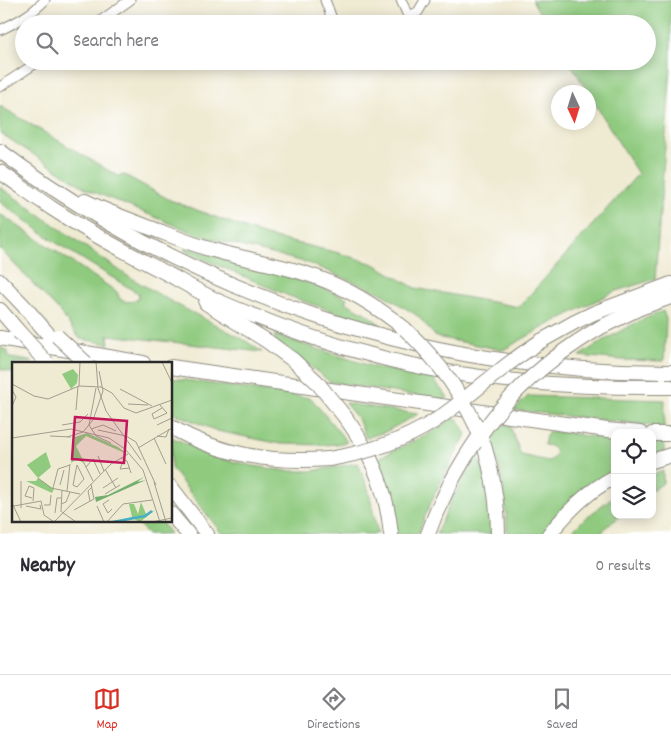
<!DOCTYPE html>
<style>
:root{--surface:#fff;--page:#f7f7f7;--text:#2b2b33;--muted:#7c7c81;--line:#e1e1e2;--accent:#d93025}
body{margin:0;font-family:Dekko,sans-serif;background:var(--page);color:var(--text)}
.controls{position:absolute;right:15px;bottom:15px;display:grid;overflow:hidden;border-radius:10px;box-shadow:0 2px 12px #0003}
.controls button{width:45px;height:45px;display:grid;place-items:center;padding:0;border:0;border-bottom:1px solid var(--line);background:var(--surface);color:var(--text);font:25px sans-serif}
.compass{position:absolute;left:551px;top:85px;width:45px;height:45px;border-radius:50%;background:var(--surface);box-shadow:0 2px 12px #0003;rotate:176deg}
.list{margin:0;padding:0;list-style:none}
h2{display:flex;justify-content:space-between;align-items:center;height:65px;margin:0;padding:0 20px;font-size:21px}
h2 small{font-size:16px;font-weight:400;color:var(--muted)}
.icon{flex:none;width:28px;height:28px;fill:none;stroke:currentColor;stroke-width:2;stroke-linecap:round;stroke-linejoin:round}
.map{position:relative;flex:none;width:671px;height:534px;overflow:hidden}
.search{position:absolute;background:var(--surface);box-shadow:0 2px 12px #0003;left:15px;right:15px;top:15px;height:55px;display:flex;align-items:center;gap:12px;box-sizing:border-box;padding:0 18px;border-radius:28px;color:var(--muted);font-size:19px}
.sheet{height:140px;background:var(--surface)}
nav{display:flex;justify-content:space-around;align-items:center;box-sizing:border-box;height:70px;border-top:1px solid var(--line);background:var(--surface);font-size:14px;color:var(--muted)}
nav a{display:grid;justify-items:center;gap:2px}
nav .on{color:var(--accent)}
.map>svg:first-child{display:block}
</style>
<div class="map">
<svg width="671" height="534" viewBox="0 0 671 534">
<rect width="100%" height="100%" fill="#fff"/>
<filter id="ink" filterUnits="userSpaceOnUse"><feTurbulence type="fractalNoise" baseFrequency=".02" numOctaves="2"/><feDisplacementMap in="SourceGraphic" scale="10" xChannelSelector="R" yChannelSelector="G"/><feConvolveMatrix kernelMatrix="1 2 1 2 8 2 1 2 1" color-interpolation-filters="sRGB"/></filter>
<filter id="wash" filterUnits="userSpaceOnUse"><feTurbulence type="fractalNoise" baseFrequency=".0096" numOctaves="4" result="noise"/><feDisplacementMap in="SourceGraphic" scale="20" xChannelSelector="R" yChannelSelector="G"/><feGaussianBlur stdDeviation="1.12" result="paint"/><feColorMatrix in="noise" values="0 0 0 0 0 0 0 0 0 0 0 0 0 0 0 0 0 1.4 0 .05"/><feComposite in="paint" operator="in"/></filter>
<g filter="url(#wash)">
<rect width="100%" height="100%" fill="#efead2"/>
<g fill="#8fca7f" stroke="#5d7a55">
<path d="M532,0H671V67L655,279L613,292L544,327L503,350L436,337L418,316L381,293L308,263L201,236L87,189L0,133V106L118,176L125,175L170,200L266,236L335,252L374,264L415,288L519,307L638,174L569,61H647V24H546Z"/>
<path d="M0,187L126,275L172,302L243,339L262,352L108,335L109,344L80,339L59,311L0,249V214L117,292L120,299C126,303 131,302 138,299L139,294L55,242L0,202Z"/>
<path d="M185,247C240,262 295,276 347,298L345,302L365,313L381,325L335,312L289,296L185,251Z"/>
<path d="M663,311L666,319L664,361L622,360L579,356C607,338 632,323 663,311Z"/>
<path d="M274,335L374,367L433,379L448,398L443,400L330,382L301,359L276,341Z"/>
<path d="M0,348L7,350L10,358L31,361L33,363H14V373L0,369Z"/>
<path d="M171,378L311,398L347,442L337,444L325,445L281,444L217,431L171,412Z"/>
<path d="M528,396L665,400L664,427L514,410Z"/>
<path d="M345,403L418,414L385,432L366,438L358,419Z"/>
<path d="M453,418L459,420L466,435C448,467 431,499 418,534H397L389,493L379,461L382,456L429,434Z"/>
<path d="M501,424L510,426L521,455L548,461C560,457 557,445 544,445L546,436L548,432L553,431L615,440V473L544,534H507C507,500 501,470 491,438Z"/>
<path d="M171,437L222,459L253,466L287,471H312L358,463L368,488L378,534H222L171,468Z"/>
<path d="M652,443H664V453L652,457Z"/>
<path d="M476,458C489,465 490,519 491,534H436L452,499Z"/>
<path d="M663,471V483L652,491V475Z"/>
<path d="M615,495V515H622L606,527L601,534H569L581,522Z"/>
<path d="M136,520H160L170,534H147Z"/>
</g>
</g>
<g filter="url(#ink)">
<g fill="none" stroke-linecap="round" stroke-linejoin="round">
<g stroke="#8d8a7e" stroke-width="11">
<g id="minor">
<path d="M325,0L334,24"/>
<path d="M401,0L408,16L418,12L425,0"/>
<path d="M96,24L130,0"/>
<path d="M0,30C17,22 32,14 45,0"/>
<path d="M336,62L338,61"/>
<path d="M0,87L39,61"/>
</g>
</g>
<g stroke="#8d8a7e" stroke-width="16">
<g id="highway">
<path d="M0,151C196,297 427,373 671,372"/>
<path d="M0,172C18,184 35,197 53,209C90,233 129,254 168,274C184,283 201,293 218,301C269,323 321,342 375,356C471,382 572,388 671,387"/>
<path d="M85,201C105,211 127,219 148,227C170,235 191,244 213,250C247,260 283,265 316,277C349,289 378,307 405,329"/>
<path d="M0,281L23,305L49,335"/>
<path d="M206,303L267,341L293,360"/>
<path d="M0,310L19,332"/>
<path d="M601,327L640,308L671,297"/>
<path d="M0,338L143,363"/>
<path d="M541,341L575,322L594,313L671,284"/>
<path d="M171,367L607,430L640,433"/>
<path d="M345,417C350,424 356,432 360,440C377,468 388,502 391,534"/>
<path d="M171,427C221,456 272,463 329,459"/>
<path d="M652,434H671"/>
<path d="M484,445C493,475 498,503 498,534"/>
<path d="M652,461L671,455"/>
<path d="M171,487L207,534"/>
<path d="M171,514L188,534"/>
<path d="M428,534L436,513L450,484"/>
<path d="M549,534C569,511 587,491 615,477"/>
</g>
</g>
<use href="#minor" stroke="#fff" stroke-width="9"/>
<use href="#highway" stroke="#fff" stroke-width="14"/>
<g stroke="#8d8a7e" stroke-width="16" stroke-linecap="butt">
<g id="highway-bridge">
<path d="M405,329C439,361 465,397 482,440"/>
<path d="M19,332L47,363"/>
<path d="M57,336L86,363"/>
<path d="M293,360L316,381L345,417"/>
<path d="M329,459C366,453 401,442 433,422C456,407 476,389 497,373C511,361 526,351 541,341"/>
<path d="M450,484C487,414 533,367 601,327"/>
</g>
</g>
<use href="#highway-bridge" stroke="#fff" stroke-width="14"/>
</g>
</g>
<g transform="translate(12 362)">
<rect width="160" height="160" fill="#efead2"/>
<path d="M61,7L66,13L65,21L59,27L50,12ZM75,71L106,85L115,92L74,74L64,84L73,102L65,97L59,101L63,75ZM34,90L39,105L26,116L42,127L40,131L14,119H24L26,116L15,103ZM129,140L134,152L143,148L128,160L120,156L100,160L120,155L117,142H122L126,152Z" fill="#8fca7f"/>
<path d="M132,115L125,120L134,118L84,140L83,135L96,133Z" fill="#73ae6e"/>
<path fill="none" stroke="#47afc6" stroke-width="2.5" d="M101,160L133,154L140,149"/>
<path fill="none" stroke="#a19e8f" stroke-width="1" d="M84,0L86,26L94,49L129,98M150,0L160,21M0,22L22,34L36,37L67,24L89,25L100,31L112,46L124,51L160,38M67,24L68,0M84,26L77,63L84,74L99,81M108,27L140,44M0,28L4,35L0,44M116,42L136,43M148,43L155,51L142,57L140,52L150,46M64,48L66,24M50,63L68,60L76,52M145,63L160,56M79,67L91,63L104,69M86,68L114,74L124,80L144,123M38,74L59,75M145,74L154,75L157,67M55,75L71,70L81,58L91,29L87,9M0,76L59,67L97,76L113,87L131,108L148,160M142,76L154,102M126,86L160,66M86,94L92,109M109,96L115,99L119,111M111,99L108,107L118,106M72,101L81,119M65,103L72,117L65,125L61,123ZM74,105L81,97L88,112M93,107L104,126M26,116L39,126L68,132M142,120L154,160M48,123L52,108M41,126L46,107L58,103M91,126L106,116M55,129L58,102M93,132L108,123M20,136L13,134L17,124L22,126L21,139M97,138L91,142L96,151L100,147M78,139L76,129L80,125M0,141L9,160M49,142L54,140L58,130M32,143H38L39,133M2,144L29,139L32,153L42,160M14,144L29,147L28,143M85,144L92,160M9,146V119M62,148L82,137L79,122M49,150L50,128M50,150L64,160M43,151L45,136H49M42,160L99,102L116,92M95,160L111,142L140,138M140,160L160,156"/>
<path fill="#c2185b" fill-opacity="0.15" stroke="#c2185b" stroke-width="2.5" d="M63,55L115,59L112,101L60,97Z"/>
<rect width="160" height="160" fill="none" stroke="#2b2b2b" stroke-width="2.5"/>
</g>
</svg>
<div class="controls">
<button><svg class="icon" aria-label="locate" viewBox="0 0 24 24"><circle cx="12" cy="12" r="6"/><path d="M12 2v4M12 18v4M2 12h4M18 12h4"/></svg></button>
<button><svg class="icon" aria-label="layers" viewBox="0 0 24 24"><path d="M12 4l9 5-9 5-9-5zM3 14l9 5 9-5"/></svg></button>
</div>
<svg class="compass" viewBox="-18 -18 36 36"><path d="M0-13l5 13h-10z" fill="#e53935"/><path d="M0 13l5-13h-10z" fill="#7c7c81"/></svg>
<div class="search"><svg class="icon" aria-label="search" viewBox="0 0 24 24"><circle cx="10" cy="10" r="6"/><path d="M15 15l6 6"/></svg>Search here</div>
</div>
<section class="sheet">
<h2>Nearby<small>0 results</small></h2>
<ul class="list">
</ul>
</section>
<nav>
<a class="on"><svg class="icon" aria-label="map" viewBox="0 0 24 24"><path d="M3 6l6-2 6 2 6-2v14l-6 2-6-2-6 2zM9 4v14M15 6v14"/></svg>Map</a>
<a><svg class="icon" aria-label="directions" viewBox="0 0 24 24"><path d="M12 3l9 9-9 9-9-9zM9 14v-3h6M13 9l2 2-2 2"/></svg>Directions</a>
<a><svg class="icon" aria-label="saved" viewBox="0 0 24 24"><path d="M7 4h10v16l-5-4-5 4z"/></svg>Saved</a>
</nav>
